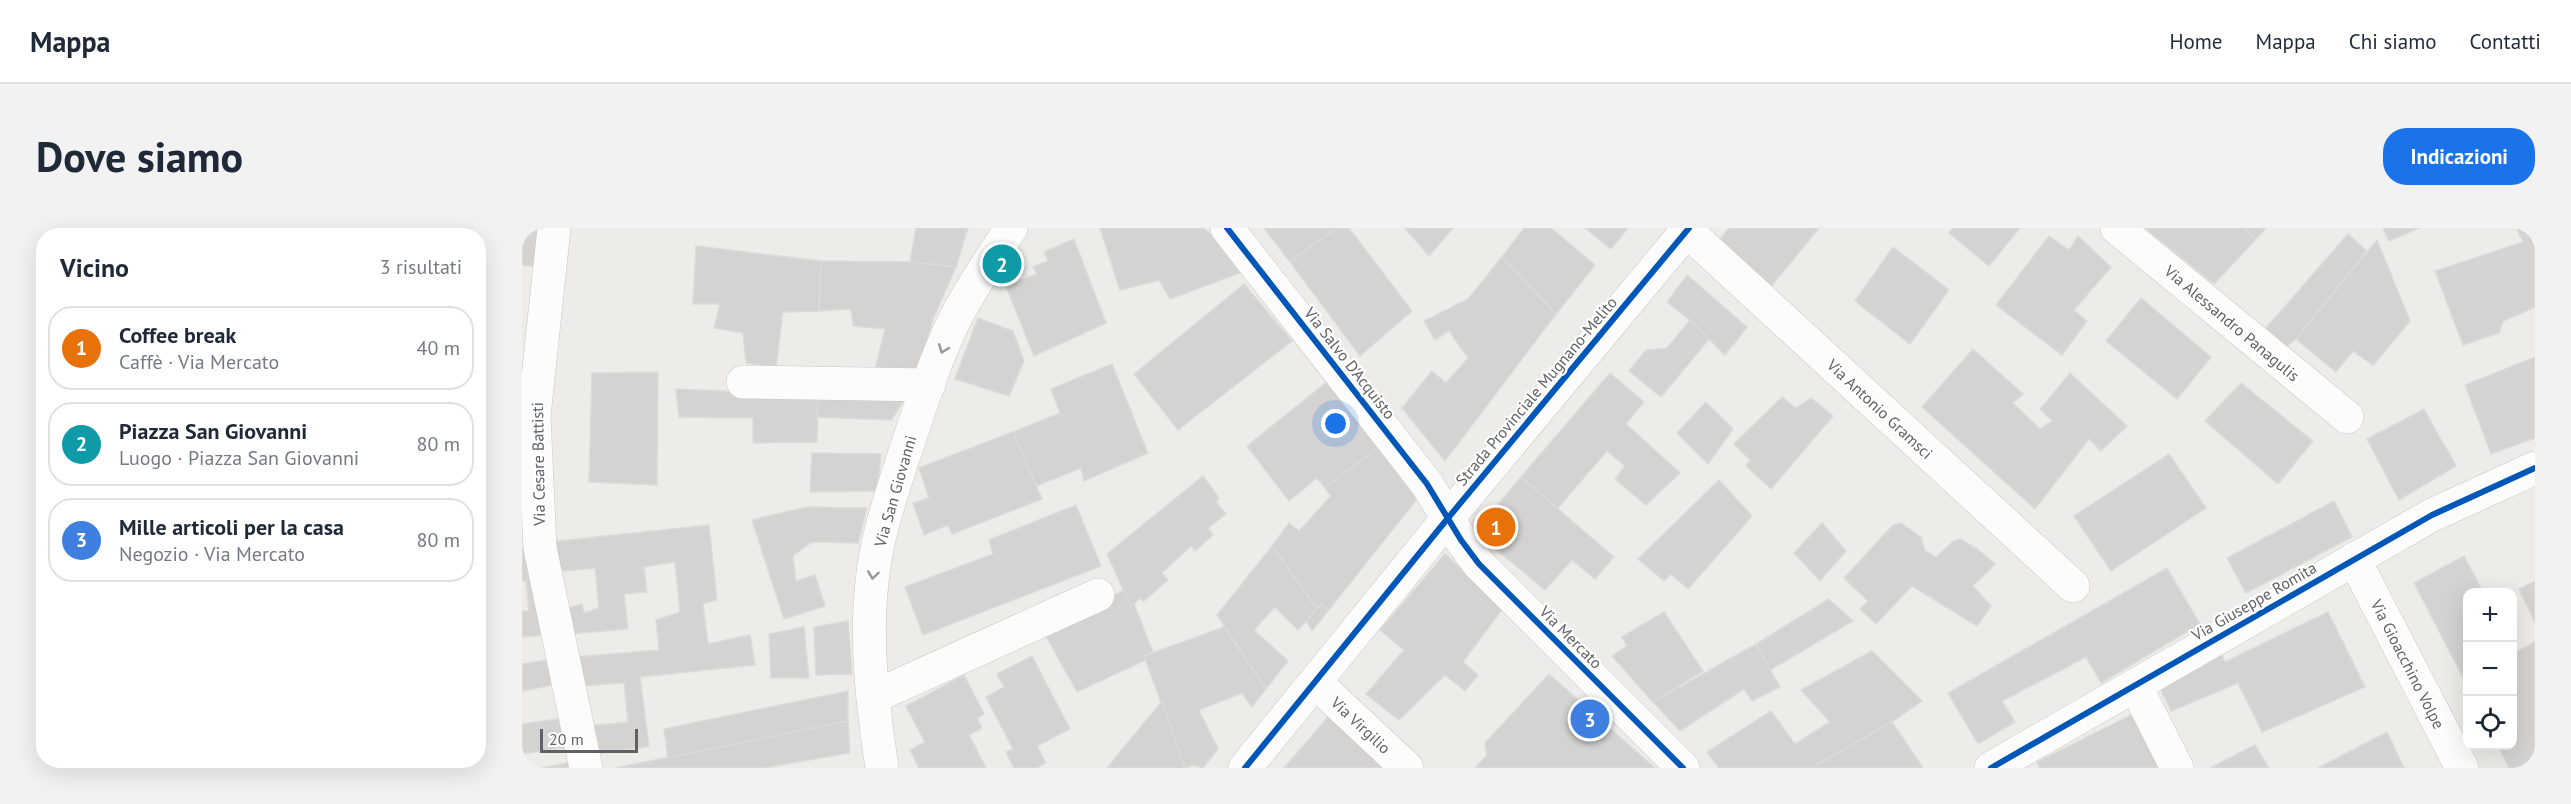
<!DOCTYPE html>
<html lang="it">
<meta charset="utf-8">
<style>
:root{--surface:#fff;--page:#f2f2f3;--text:#1f2937;--muted:#747a83;--line:#e0e1e3;--accent:#1a73e8}
body{margin:0;font-family:"PT Sans",sans-serif;background:var(--page);color:var(--text)}
.controls{position:absolute;right:18px;bottom:18px;display:grid;overflow:hidden;border-radius:12px;box-shadow:0 6px 24px #0002}
.controls button{width:54px;height:54px;display:grid;place-items:center;padding:0;border:0;border-bottom:2px solid var(--line);background:var(--surface);color:var(--text);font:30px sans-serif}
.scale{position:absolute;left:18px;bottom:15px;width:98px;box-sizing:border-box;padding-left:6px;border:3px solid #5e6165;border-top:0;font-size:16px;line-height:21px;white-space:nowrap;color:#5e6165;-webkit-text-stroke:4px #fff;paint-order:stroke}
.you{position:absolute;left:814px;top:196px;width:21px;height:21px;margin:-15px;border:4px solid #fff;border-radius:50%;background:#1a73e8;box-shadow:0 0 0 9px #1a73e833}
.badge{display:grid;place-items:center;width:39px;height:39px;border-radius:50%;background:var(--accent);color:#fff;font-size:20px;font-weight:700}
.pin{position:absolute;translate:-50% -50%;border:3px solid #fff;box-shadow:0 2px 6px #0006}
.list{margin:0;padding:0;list-style:none}
h2{display:flex;justify-content:space-between;align-items:center;height:78px;margin:0;padding:0 24px;font-size:26px}
h2 small{font-size:20px;font-weight:400;color:var(--muted)}
.list li{display:grid;grid-template-columns:39px 1fr auto;gap:18px;align-items:center;box-sizing:border-box;height:84px;margin:0 12px 12px;padding:0 12px;border:2px solid var(--line);border-radius:24px}
.list b{display:block;font-size:22px;white-space:nowrap}
.list p{margin:0;font-size:20px;white-space:nowrap;color:var(--muted)}
.list em{font-size:20px;font-style:normal;color:var(--muted)}
.icon{flex:none;width:33px;height:33px;fill:none;stroke:currentColor;stroke-width:2;stroke-linecap:round;stroke-linejoin:round}
.map{position:relative;flex:none;width:2013px;height:540px;overflow:hidden;border-radius:24px}
header{display:flex;align-items:center;gap:36px;box-sizing:border-box;height:84px;padding:0 30px;background:var(--surface);border-bottom:2px solid var(--line)}
header strong{font-size:28px}
nav{display:flex;gap:33px;margin-inline-start:auto;font-size:21px}
.intro{display:flex;align-items:center;justify-content:space-between;box-sizing:border-box;height:144px;padding:0 36px}
h1{margin:0;font-size:42px}
.button{padding:15px 27px;border-radius:24px;background:var(--accent);color:#fff;font-size:21px;font-weight:700}
main{display:flex;gap:36px;padding:0 36px}
aside{flex:1;background:var(--surface);border-radius:24px;box-shadow:0 6px 24px #0002}
.map>svg:first-child{display:block}
</style>
<header>
<strong>Mappa</strong>
<nav><a>Home</a><a>Mappa</a><a>Chi siamo</a><a>Contatti</a></nav>
</header>
<div class="intro"><h1>Dove siamo</h1><a class="button">Indicazioni</a></div>
<main>
<aside>
<h2>Vicino<small>3 risultati</small></h2>
<ul class="list">
<li><span class="badge" style="background:#e8710a">1</span><div><b>Coffee break</b><p>Caffè · Via Mercato</p></div><em>40 m</em></li>
<li><span class="badge" style="background:#0f9aa8">2</span><div><b>Piazza San Giovanni</b><p>Luogo · Piazza San Giovanni</p></div><em>80 m</em></li>
<li><span class="badge" style="background:#3f7fe0">3</span><div><b>Mille articoli per la casa</b><p>Negozio · Via Mercato</p></div><em>80 m</em></li>
</ul>
</aside>
<div class="map">
<svg width="2013" height="540" viewBox="0 0 2013 540">
<rect width="100%" height="100%" fill="#edece8"/>
<g fill="#d4d3d1" stroke="#dcdbd8" stroke-width="1.5">
<path d="M0,0H20L16,39L0,37Z"/>
<path d="M394,0H446L434,39L388,34Z"/>
<path d="M578,0H681L690,7L718,45L648,71L637,52L598,62Z"/>
<path d="M742,0H814L768,34Z"/>
<path d="M814,0H827L890,83L838,128L768,34Z"/>
<path d="M883,0H931L907,28Z"/>
<path d="M1002,0H1029L1073,37L1034,86L980,29Z"/>
<path d="M1063,0H1106L1089,21Z"/>
<path d="M1207,0H1297L1248,60L1194,16Z"/>
<path d="M1431,0H1498L1467,38L1427,5Z"/>
<path d="M1623,0H1722L1734,11L1692,56Z"/>
<path d="M1722,0H1744L1734,11Z"/>
<path d="M1861,0H1897L1867,13Z"/>
<path d="M2013,0V79L1981,93L1977,105L1941,117L1913,43L2001,14L1995,1Z"/>
<path d="M1826,6L1845,23L1774,111L1764,119L1744,100Z"/>
<path d="M1527,8L1547,22L1556,8L1589,39L1552,82L1565,93L1540,127L1474,77Z"/>
<path d="M552,11L584,95L512,128L484,58L515,46L511,39L526,33L522,24Z"/>
<path d="M1855,12L1888,93L1851,137L1831,123L1814,144L1774,111Z"/>
<path d="M174,18L299,33L297,83L261,84L254,139L224,135L221,105L192,100L198,76H171Z"/>
<path d="M1371,19L1427,62L1388,116L1333,73Z"/>
<path d="M980,29L1034,86L923,233L880,180L910,143L924,155L946,130L927,103L913,112L902,93L946,71Z"/>
<path d="M299,33L388,34L434,39L411,91L397,143L353,142L363,101L331,98L329,81L297,83Z"/>
<path d="M1165,47L1225,99L1203,127L1168,92L1145,74Z"/>
<path d="M722,56L770,113L656,202L612,146Z"/>
<path d="M1619,70L1689,129L1655,171L1584,113Z"/>
<path d="M456,90L491,103L502,133L487,168L433,151Z"/>
<path d="M1168,92L1187,111L1139,169L1107,143L1124,122L1145,120Z"/>
<path d="M1451,121L1501,166L1491,175L1518,201L1530,193L1518,181L1548,145L1605,198L1579,223L1567,211L1513,281L1400,179Z"/>
<path d="M2013,129V210L1969,226L1943,157Z"/>
<path d="M590,136L626,225L562,253L559,240L514,258L491,204L538,185L529,161Z"/>
<path d="M136,144L135,257L67,254L70,145Z"/>
<path d="M1088,145L1122,174L1104,196L1158,245L1124,277L1093,251L1103,238L1085,223L1035,281L999,249Z"/>
<path d="M806,153L856,220L803,260L795,250L767,273L725,218Z"/>
<path d="M1719,155L1791,213L1756,256L1683,193Z"/>
<path d="M154,161L296,167L295,214L231,215V190L157,189Z"/>
<path d="M296,167L384,170L369,192L295,189Z"/>
<path d="M1260,169L1274,180L1289,170L1311,188L1249,261L1224,238L1228,232L1212,216Z"/>
<path d="M1184,174L1211,201L1186,236L1155,205Z"/>
<path d="M1902,181L1934,238L1877,272L1845,211Z"/>
<path d="M491,204L520,271L430,306L426,297L402,307L391,275L407,270L397,240Z"/>
<path d="M856,220L895,271L806,383L799,376L795,381L750,318L767,295L777,303L809,268L803,260Z"/>
<path d="M290,225L359,226L355,263L288,264Z"/>
<path d="M1647,226L1684,280L1589,343L1552,288Z"/>
<path d="M681,248L697,270L694,274L704,286L686,300L691,307L673,323L669,318L640,345L646,352L621,374L618,370L609,379L585,326Z"/>
<path d="M999,249L1092,329L1073,351L1050,332L1023,362L953,304Z"/>
<path d="M1197,252L1230,288L1166,361L1149,346L1142,353L1116,331Z"/>
<path d="M1812,273L1830,309L1724,365L1705,330Z"/>
<path d="M554,277L579,338L401,407L383,359L471,326L467,312Z"/>
<path d="M284,279L345,280L336,315L290,314L271,328L274,353L293,347L303,378L262,391L230,292Z"/>
<path d="M1300,295L1324,323L1298,353L1272,325Z"/>
<path d="M1379,295L1399,309L1403,323L1414,329L1432,313L1438,311L1454,320L1473,336L1451,358L1469,378L1455,398L1390,358L1354,396L1338,381L1346,373L1322,350L1371,297Z"/>
<path d="M187,297L195,372L181,376L186,416L228,407L233,437L118,449L127,518L70,527L66,498L106,494L102,455L58,458L54,429L137,422L134,392L158,384L153,334L122,339L125,364L102,366L106,401L45,406L43,381L60,376L62,385L77,380L73,340L31,344L28,314Z"/>
<path d="M750,318L795,381L776,402L753,379L732,402L766,433L744,461L695,387Z"/>
<path d="M0,320H10L29,406L0,409V383H7L4,353H0Z"/>
<path d="M923,326L981,380L941,434L956,447L943,463L923,447L877,492L844,466L882,422L858,402Z"/>
<path d="M1942,328L1961,364H1946V459L1892,355Z"/>
<path d="M1645,340L1678,396L1579,455L1564,429L1480,473L1493,494L1456,516L1426,465Z"/>
<path d="M2013,353V395L1997,361Z"/>
<path d="M602,362L609,379L612,376L631,424L622,428L624,432L555,464L523,406Z"/>
<path d="M1307,371L1331,393L1248,442L1234,416Z"/>
<path d="M799,376L806,383L790,403L784,393Z"/>
<path d="M1142,384L1181,443L1131,474L1090,428L1105,418L1100,409Z"/>
<path d="M1806,384L1843,459L1740,504L1716,455L1649,483L1636,456L1699,425L1703,434Z"/>
<path d="M326,393L330,446L294,447L292,399Z"/>
<path d="M282,399L287,450H249L247,406Z"/>
<path d="M702,399L744,461L730,479L720,465L677,482L696,521L681,540L671,537L663,540L622,428Z"/>
<path d="M2013,414V540H1987L1976,518H1990V423L1992,425Z"/>
<path d="M1234,416L1258,459L1230,473L1222,461L1158,503L1131,474Z"/>
<path d="M1350,423L1400,473L1370,494L1290,540H1197L1185,524L1249,483L1273,516L1308,494L1279,462Z"/>
<path d="M510,428L548,501L515,518L524,535L514,540H492L484,524L491,521L464,469L482,459L475,446Z"/>
<path d="M32,431L40,455L0,463V436Z"/>
<path d="M1027,446L1133,540H953L965,527L963,515Z"/>
<path d="M442,447L462,486L455,490L460,500L447,507L464,540H397L388,522L403,514L384,478Z"/>
<path d="M326,463V493L146,531L142,501Z"/>
<path d="M640,473L663,540H585Z"/>
<path d="M1615,484L1642,540H1518L1515,534Z"/>
<path d="M807,488L864,540H762Z"/>
<path d="M42,490L47,519L0,526V496Z"/>
<path d="M326,493L328,525L241,540H93Z"/>
<path d="M1370,494L1401,540H1290Z"/>
<path d="M1865,504L1882,540H1796Z"/>
<path d="M1733,517L1747,540H1688Z"/>
<path d="M50,534L52,540H20Z"/>
</g>
<g fill="none" stroke-linecap="round" stroke-linejoin="round">
<g stroke="#c8c8c8" stroke-width="34">
<g id="minor">
<path d="M32,0L12,188L18,320L64,540"/>
<path d="M705,0L905,256L939,312L957,336L1161,540"/>
<path d="M1595,0L1825,189"/>
<path d="M1165,3L1551,358"/>
<path d="M221,154L407,157"/>
<path d="M1832,331L1940,540"/>
<path d="M793,454L885,540"/>
<path d="M1613,457L1655,540"/>
<path d="M351,469L576,367"/>
<path d="M360,540C351,479 343,415 350,354C354,311 368,271 381,230C396,186 410,140 430,97C446,63 469,32 489,0"/>
<path d="M723,540L926,290L1167,0"/>
<path d="M1469,540L1910,287L2013,240"/>
</g>
</g>
<use href="#minor" stroke="#fcfcfc" stroke-width="33"/>
<g stroke="#fff" stroke-width="10">
<g id="cycleway">
<path d="M705,0L905,256L939,312L957,336L1161,540"/>
<path d="M723,540L926,290L1167,0"/>
<path d="M1469,540L1910,287L2013,240"/>
</g>
</g>
<use href="#cycleway" stroke="#0057b8" stroke-width="6"/>
</g>
<defs><path id="oneway-chevron" d="M-2-3.5L2.5 0L-2 3.5" fill="none" stroke-width="1.6" stroke-linecap="round" stroke-linejoin="round" transform="scale(1.5)"/></defs>
<g stroke="#95979a">
<use href="#oneway-chevron" transform="translate(421 121) rotate(111)"/>
<use href="#oneway-chevron" transform="translate(351 347) rotate(98)"/>
</g>
<g text-anchor="middle" stroke-width="4.5" stroke-linejoin="round" paint-order="stroke">
<g font-size="16" fill="#5e6165" stroke="#fff">
<text transform="translate(1710 95) rotate(40)" y="6">Via Alessandro Panagulis</text>
<text transform="translate(828 135) rotate(52)" y="6">Via Salvo D'Acquisto</text>
<text transform="translate(1014 163) rotate(-50)" y="6">Strada Provinciale Mugnano-Melito</text>
<text transform="translate(1358 181) rotate(43)" y="6">Via Antonio Gramsci</text>
<text transform="translate(16 236) rotate(-91)" y="6">Via Cesare Battisti</text>
<text transform="translate(373 263) rotate(-74)" y="6">Via San Giovanni</text>
<text transform="translate(1732 373) rotate(-30)" y="6">Via Giuseppe Romita</text>
<text transform="translate(1049 409) rotate(45)" y="6">Via Mercato</text>
<text transform="translate(1886 436) rotate(63)" y="6">Via Gioacchino Volpe</text>
<text transform="translate(839 497) rotate(43)" y="6">Via Virgilio</text>
</g>
</g>
</svg>
<div class="controls">
<button>+</button>
<button>−</button>
<button><svg class="icon" aria-label="locate" viewBox="0 0 24 24"><circle cx="12" cy="12" r="6"/><path d="M12 2v4M12 18v4M2 12h4M18 12h4"/></svg></button>
</div>
<div class="scale">20 m</div>
<div class="you"></div>
<div class="pin badge" style="left:974px;top:299px;background:#e8710a">1</div>
<div class="pin badge" style="left:480px;top:36px;background:#0f9aa8">2</div>
<div class="pin badge" style="left:1068px;top:491px;background:#3f7fe0">3</div>
</div>
</main>
